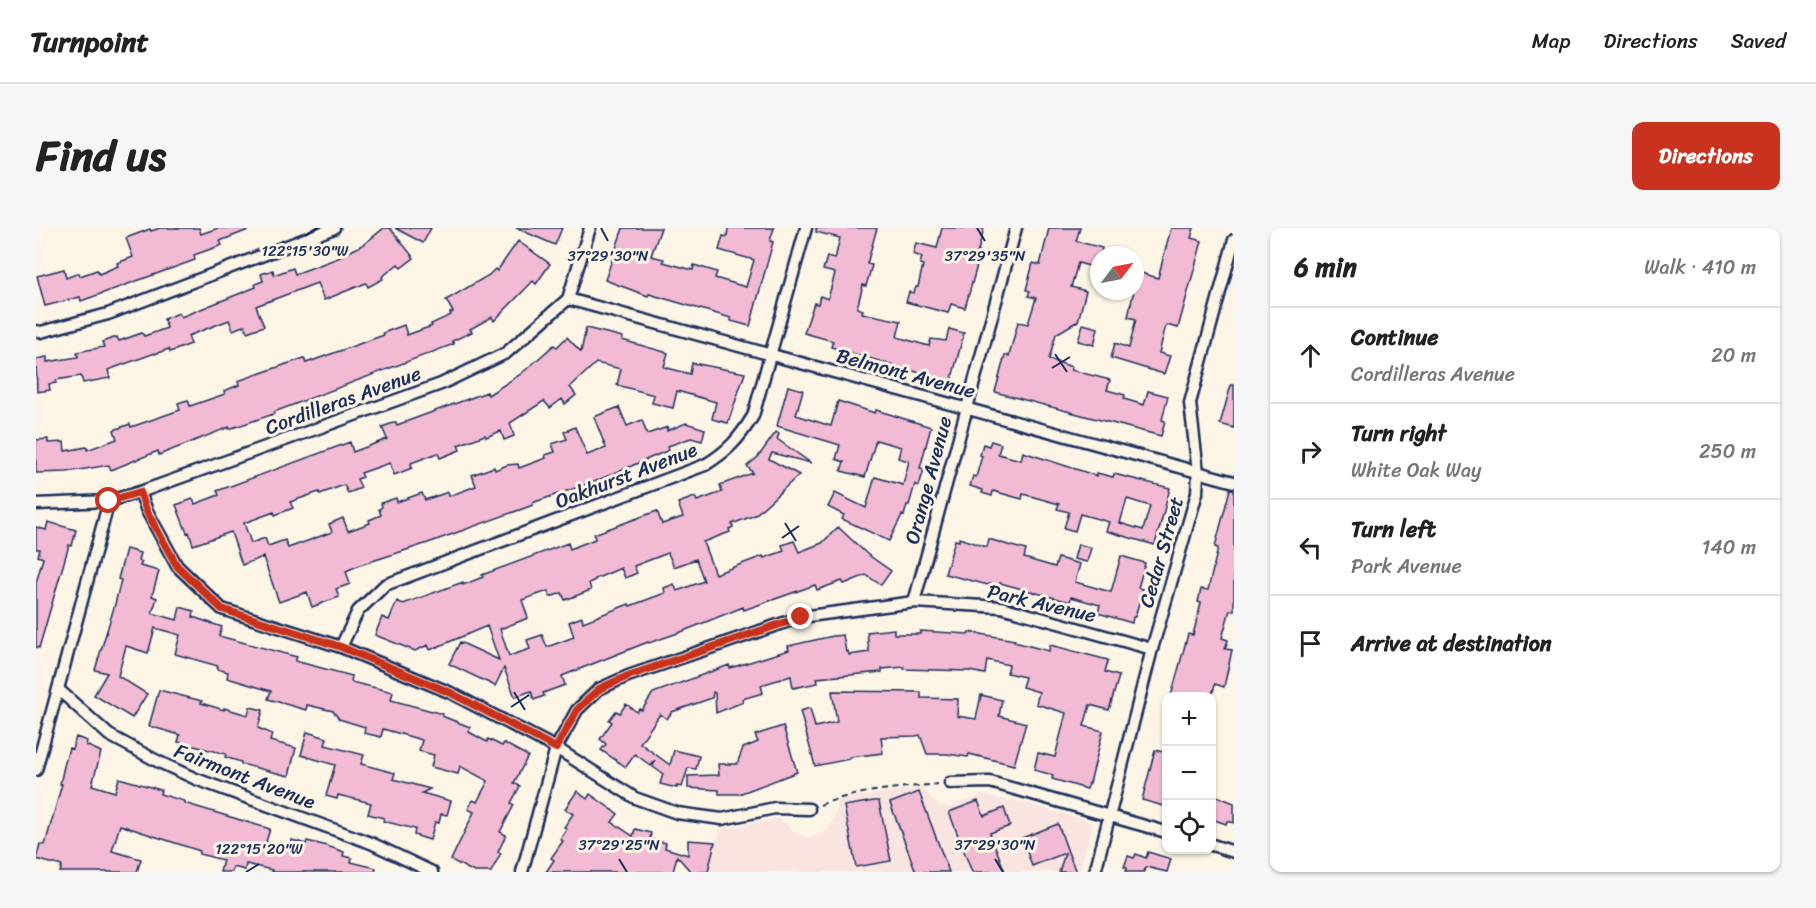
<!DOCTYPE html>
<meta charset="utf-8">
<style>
:root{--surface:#fff;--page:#f6f6f6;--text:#222;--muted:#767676;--line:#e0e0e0;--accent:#c8321e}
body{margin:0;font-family:Sriracha,sans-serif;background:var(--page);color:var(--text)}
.controls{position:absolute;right:18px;bottom:18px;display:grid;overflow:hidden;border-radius:12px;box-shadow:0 2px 4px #0004}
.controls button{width:54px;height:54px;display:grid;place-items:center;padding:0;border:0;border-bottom:2px solid var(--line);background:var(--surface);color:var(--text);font:30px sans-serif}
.compass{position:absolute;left:1054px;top:18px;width:54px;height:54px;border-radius:50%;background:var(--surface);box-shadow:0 2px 4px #0004;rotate:58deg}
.stop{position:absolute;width:18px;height:18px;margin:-14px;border:4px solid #c8321e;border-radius:50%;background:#fff}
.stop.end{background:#c8321e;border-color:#fff;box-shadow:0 2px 6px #0008}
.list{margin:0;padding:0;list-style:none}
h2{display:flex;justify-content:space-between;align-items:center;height:78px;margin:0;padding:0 24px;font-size:26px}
h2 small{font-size:20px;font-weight:400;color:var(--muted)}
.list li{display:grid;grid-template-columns:39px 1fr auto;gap:18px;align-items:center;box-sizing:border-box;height:96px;padding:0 24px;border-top:2px solid var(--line)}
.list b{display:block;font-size:22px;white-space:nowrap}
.list p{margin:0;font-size:20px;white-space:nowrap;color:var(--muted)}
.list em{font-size:20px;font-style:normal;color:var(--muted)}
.icon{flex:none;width:33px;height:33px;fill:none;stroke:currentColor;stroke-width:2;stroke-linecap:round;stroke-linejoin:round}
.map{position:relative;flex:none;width:1198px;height:644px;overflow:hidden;border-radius:12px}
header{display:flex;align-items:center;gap:36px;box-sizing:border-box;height:84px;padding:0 30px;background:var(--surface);border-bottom:2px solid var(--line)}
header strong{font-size:28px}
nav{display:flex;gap:33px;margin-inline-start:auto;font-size:21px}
.intro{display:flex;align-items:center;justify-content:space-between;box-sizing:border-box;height:144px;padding:0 36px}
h1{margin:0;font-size:42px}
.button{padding:15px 27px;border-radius:12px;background:var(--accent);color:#fff;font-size:21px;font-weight:700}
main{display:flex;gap:36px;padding:0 36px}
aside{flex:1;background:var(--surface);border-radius:12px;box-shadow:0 2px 4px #0004}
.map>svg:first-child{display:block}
</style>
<header>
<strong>Turnpoint</strong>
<nav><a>Map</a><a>Directions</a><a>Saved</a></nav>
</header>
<div class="intro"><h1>Find us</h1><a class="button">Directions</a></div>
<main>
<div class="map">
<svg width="1198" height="644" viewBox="0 0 1198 644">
<rect width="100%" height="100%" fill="#fcf5e5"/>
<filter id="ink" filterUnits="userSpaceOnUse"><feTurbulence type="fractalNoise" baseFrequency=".0167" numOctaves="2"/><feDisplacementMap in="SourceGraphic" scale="12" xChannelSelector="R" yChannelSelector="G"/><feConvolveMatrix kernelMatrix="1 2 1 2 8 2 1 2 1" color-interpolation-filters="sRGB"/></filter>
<g filter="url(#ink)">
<path fill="#f9e4e0" d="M888,559L894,570L903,577L914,579L946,567L988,575L1053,593L1056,598L1043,644H673L684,601L743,590L762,607L774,609L785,606L793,600L801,582L800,572Z"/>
<g fill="#f2bbd3" stroke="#1b2f5e" stroke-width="1.5" fill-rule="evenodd">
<path d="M124,0H163L165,6L182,0L215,1L184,13L186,17L158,27L159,32L45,73L44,69L9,78L1,48L28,41L30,50L43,45L44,48L61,42L63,46L82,38L81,35L97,29L90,10L114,1L115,3Z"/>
<path d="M348,0H354L378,30L365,40L362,36L346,49L347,51L332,59L330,55L288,72L281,55L220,78L228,98L211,104L209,97L197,102L193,92L152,108L155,116L134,124L133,121L119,126V125L72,142L74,150L47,155L45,148L20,152V155L13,156L14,162L1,164L0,131L11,129V134L42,129L41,124L68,119L66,114L81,109L83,113L106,105L108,108L120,104L131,100L128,91L143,85L145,89L220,59L219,56L227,53L225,46L237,42L238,47L257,40L259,46L302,30L328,16Z"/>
<path d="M359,0H395L387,15Z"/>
<path d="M480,0H526L519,17Z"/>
<path d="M587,0H625L615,28L628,31L627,34L657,42L658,37L681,44L679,50L710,59L718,32L683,22L687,8L691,9L692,0H738L734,13L737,14L714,98L695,93V90L613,66L612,68L569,52Z"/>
<path d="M780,0H841L831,36L836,37L830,58L827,57L821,80L827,82L826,85L865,93L861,109L893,118L895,111L910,113L913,101L928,105L915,154L795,119L797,113L768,105L778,75L782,76L784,68L792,71L799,45L787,42L791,29L799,31L804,10L780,4Z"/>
<path d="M906,0H948L939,34H942L929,80L915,76L912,85L870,74L873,64L878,65L880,59H882L887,37L884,36L886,29L877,26L880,15L901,20Z"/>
<path d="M1013,0H1044L1040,13L1066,20L1061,40L1042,35L1035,59L1050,63L1042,93L1020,106L1013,131L1036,139L1035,142L1074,152L1071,162L1089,167L1088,171L1108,177L1112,163L1132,168L1126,192L1129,193L1125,208L959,164L969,127L973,128L982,94L992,96L1000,70L992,68L994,63L990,62L997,35L1004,37Z"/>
<path d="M1135,0H1158L1155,10L1166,13L1142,100L1130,97L1123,125L1134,128L1128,146L1075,130L1079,115L1093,120L1100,91L1092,89L1102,44L1122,50Z"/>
<path d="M482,13L514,36L500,56L497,53L458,93L456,89L434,101L436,104L416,113L418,116L238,184V186L193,201V199L123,227L122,223L75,242L73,237L31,244L0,245V212L12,211V215L28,214L29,223L51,219V222L81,211L78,202L94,196L95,199L144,182L142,175L152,172L154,178L189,166L188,163L203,157L202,153L268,130L270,135L348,107L347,105L368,97L371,107L396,98L395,96L415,87L414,85L417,84L410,72L453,47L459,41L461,43Z"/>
<path d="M1047,96L1062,100L1058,117L1042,113Z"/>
<path d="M550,100L587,109L586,112L632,125L628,139L654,146L656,135L709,145L692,195L676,191L680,174L641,163L637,180L616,175L618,167L581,157L585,141L560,135L534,159L540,167L529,176L526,171L514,180L508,173L474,195L478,208L468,212L465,203L450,209L449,207L422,217L424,222L404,230L402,225L375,235L376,240L358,247L354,235L325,245L327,249L321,251L325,260L312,265L308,257L284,266L283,264L254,274L257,280L239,287L238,284L208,295L215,315L229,310L232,318L249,312L252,320L296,304L293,296L307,290L312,303L334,295L333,292L345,287L343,281L346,279L345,275L360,270L361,274L386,265L389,272L412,264L413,268L440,258L436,247L458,239L459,242L471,237L482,236L483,240L510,230L509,227L519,224L516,216L531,211L528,204L539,199L551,227L570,220L558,189L583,179L591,198L606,192L611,206L632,199L631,203L650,195L669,201L666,213L655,210L632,218L633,222L560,253L496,275L497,277L392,315L324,337L310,343L314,356L300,361L303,369L276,379L271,364L243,374L227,329L206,337L195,304L157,317L153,304L151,305L140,277L157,271L159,276L183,267L181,263L314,214L317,224L351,211L346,199L360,194L361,197L451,164L452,167L485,146L518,117L521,119L531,109L545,124Z"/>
<path d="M1195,157H1198V200L1184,196Z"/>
<path d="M752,158L767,162L760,187L795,198L802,173L839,185L840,182L895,199L884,240L888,241L883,258L879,256L873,277H871L868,288L866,287L853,313L806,291L808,287L792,279L799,265L830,280L839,249L867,257L873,233L862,230L865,219L840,212L829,249L805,243L808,234L800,231L804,217L741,198Z"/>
<path d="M740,204L743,206L741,211L775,235L736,225L733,231L763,247L719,287L696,296L697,299L693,301L694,304L667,314L679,346L727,328L728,330L748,323L746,317L758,313L763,324L786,315L802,299L831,326L855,343L845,357L830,347L808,356L806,353L781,362L779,357L708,382L707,379L645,404L613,415L612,414L526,448L529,457L507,465L508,468L498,472L495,463L479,469L468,440L459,458L413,436L424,414L463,432L451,398L394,422L392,417L379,423L339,407L346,389L353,392L361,373L367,376L427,354V357L447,349L446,347L532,315L534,321L559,311L558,306L621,283L626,296L647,289L642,275L659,269L661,273L686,264L684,257L717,245L711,238L722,229ZM632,325L638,339L660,331L668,353L641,363L638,356L628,360L629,365L594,378L593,376L547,394L546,389L533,394L538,409L511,419L506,407L491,412L494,421L473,428L464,401L492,390L486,372L512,363L514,369L526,365L529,372L555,362L553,355L559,352V351L585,340L589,350L601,345L598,338Z"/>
<path d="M955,213L965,216L962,226L985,232L987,224L1061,248V245L1077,249L1078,246L1134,260L1119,317L1070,303L1073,294L1044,286L1039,303L1028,300L1033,284L1021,281L1023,276L987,266L986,271L957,263L956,268L946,265L947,262L934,258L937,248L940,249L946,228L944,227L947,216L953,218ZM1091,271L1114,278L1107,302L1084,295Z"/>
<path d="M1194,261H1198V383L1194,382L1186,410L1192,412L1189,421L1196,422L1188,459L1179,456L1176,468H1135L1152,406L1157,407L1165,375L1162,374L1165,361L1172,362L1182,320L1179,319Z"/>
<path d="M12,294L40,302L36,318L33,317L3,420L0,419V355L7,330L2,328L4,321H0V299L10,302Z"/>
<path d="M923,310L951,319L953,311L972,317L990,322L988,330L1019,339L1022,330L1044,336L1039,354L1075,364L1085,328L1109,335L1102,360L1107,361L1099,389H1097L1096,395L1062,385L1064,377L1035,369L1034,374L964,355L963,358L953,356L952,357L909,346L919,312L923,313Z"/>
<path d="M1042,316L1055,320L1051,334L1038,331Z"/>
<path d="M90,321L104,325L102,333L106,334L104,338L123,343L116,368L121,370L116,385L141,392L144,379L158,383L157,389L186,399L183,408L261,429L259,433L316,448L315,454L357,464L355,472L407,486L406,488L434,499L433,504L451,514L452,511L466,518L468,515L492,528L478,555L484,558L475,575L478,577L464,604L470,607L462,624L465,625L455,644H438L415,632L438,584L432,581L437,572L441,574L452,553L424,538L422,546L395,539L398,527L383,523L386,512L347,501L345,509L328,505L329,499L303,491L297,483L271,477L270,482L232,471L235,463L191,450L192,444L181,441L182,438L139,426L144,407L119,400L112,425L90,418L82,448L111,466L96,490L58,467L71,445L59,442L79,376L85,352L82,351Z"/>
<path d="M858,401V406H884V403L933,406V404L979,412L978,414L1013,423L1014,417L1072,432L1069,444L1083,448L1073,482L1054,477L1048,498L1067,503L1054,555H1053L1051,561L1016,551L1017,547L998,542L1002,525L1019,529L1030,485L1000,476L1003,464L986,459L989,449L971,445L973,437L951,432L949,446L933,443L868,441V439L846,441V444L781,450L782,455L757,460L755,448L725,457L727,465L706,471L707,474L680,485L679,465L677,464L676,470L636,484L631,491L624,486L604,515L634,537L638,522L663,528L660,541L652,540L646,559L641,558V560L624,556L627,546L617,539L619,532L615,538L599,526L590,539L565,522L570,516L564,511L576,494L573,492L580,483L584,485L590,476L601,484L603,481L606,482L617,465L693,437L694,440L753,422L752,418L797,408L807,407L810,424L812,423L813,427L833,424L831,404Z"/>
<path d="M123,462L166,473L165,475L188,482V480L212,487L214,479L227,482L222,500L236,506L234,513L260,520L253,548L205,536V534L189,529L190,526L142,514L144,507L113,498Z"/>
<path d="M796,463L885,464V470L922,471L921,488L940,491L945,467L966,472L963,488L990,495L978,537L933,526L932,529L911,526H891L884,507L879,508L845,509L847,525L814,529V531L779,538L764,483L774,480L779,499L801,494Z"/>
<path d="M747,498L761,544L703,566H683V562L652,560V548L683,547L682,536H701L707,520L722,514L719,507Z"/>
<path d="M271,504L291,510L289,517L328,527L325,536L359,545L357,551L394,561L386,565L415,573L411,587L405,586L403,595L399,594L394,612L378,607L379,601L347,593L348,590L332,586L335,575L302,567L301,571L290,568L299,537L265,527Z"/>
<path d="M40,509L51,513L50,517L65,524L56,557L79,564L83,550L125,562L124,566L148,573V575L234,601L230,614L254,620L256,612L270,616L271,613L291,618L308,624L307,628L316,630L315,634L340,640L339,644H235L236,642L210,636L209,642L197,639L196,644H184L187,632L163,626L164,623L84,597L76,623L105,631L101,644H24L26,638L0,631L4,616L9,617L26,556H24L28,538L33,520L36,521Z"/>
<path d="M1119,522L1131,525V579L1106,572Z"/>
<path d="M541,563L551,571L554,566L582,586L576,594L597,608L599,601L615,605L614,611L630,615L629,620L652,627V612L679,614L672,644H655L641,628L637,644H510L518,632L515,630L527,613L524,611L531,601L528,599L537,586L529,581Z"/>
<path d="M883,564L913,644H880L854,575Z"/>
<path d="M1176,566L1198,575V595L1191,593L1190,596L1176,591Z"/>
<path d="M838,573H843L855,633L820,639L808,578Z"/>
<path d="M942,573L948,588L968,580L974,598L954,605L969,644H936L913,584Z"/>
<path d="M1022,596L1032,624L1040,644H1023L1029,625L996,638L986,610Z"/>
<path d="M1112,624L1135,631L1131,644L1110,639L1108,644H1090L1091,640L1088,639L1092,628L1098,630L1100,626L1110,630Z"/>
</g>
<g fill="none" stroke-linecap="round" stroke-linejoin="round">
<g stroke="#1b2f5e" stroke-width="15">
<g id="street">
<path d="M532,71L1198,254"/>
<path d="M0,103L5,104L72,86L298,0"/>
<path d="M104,264L111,283L141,338L186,381L305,419L415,465L520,520L599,570L641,585L686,591L739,580L773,581"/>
<path d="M0,276L73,273L104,264L405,156L470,125L532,71L554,0"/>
<path d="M878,374L980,0"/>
<path d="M305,419L322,383L349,357L669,237C692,223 703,211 717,188L770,0"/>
<path d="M23,462L73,507L123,534L160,551L335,615L396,644"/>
<path d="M0,542L73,273"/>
<path d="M914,555L954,554L1130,604"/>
<path d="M1176,617L1198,624"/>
<path d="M486,644L520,520L541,482L563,461L592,448L765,389L878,374L965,379L1116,421"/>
<path d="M1059,644L1116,421L1161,265L1162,244L1154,175L1198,12"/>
</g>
</g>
<path stroke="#1b2f5e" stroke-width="2" stroke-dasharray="6 4.5" stroke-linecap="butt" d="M784,577C822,562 863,560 902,556"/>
<use href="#street" stroke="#fcf5e5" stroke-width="10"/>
</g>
</g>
<g fill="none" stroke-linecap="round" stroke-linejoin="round" filter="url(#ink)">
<path stroke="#c8321e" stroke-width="8" d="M73,273L104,264L111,284L141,338L186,381L305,419L415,465L520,520L541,482L563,461L592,448L765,389"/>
</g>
<path fill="none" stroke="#1b2f5e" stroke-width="2" d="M565,0L572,13M941,0L949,13M269,8L281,0M1019,126L1031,144M1016,140L1034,129M749,295L760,313M746,310L763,298M478,464L489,482M475,479L493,467M583,631L591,644M959,631L967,644M210,644L223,636"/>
<g text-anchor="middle" stroke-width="6" stroke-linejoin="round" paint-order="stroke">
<g font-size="20" fill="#1b2f5e" stroke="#fcf5e5">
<text transform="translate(870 145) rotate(15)" y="7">Belmont Avenue</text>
<text transform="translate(307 172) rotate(-20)" y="7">Cordilleras Avenue</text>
<text transform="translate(590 247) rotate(-21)" y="7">Oakhurst Avenue</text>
<text transform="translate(892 252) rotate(-75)" y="7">Orange Avenue</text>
<text transform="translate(1125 324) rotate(-74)" y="7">Cedar Street</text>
<text transform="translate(1006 375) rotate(13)" y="7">Park Avenue</text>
<text transform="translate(209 548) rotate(21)" y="7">Fairmont Avenue</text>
</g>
</g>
<g font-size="15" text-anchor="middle" fill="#1b2f5e" stroke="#fcf5e5" stroke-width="6" stroke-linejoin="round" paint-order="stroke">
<text x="269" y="28">122°15'30"W</text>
<text x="572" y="33">37°29'30"N</text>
<text x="949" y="33">37°29'35"N</text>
<text x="583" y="622">37°29'25"N</text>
<text x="959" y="622">37°29'30"N</text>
<text x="223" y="626">122°15'20"W</text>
</g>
</svg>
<div class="controls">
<button>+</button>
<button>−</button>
<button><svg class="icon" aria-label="locate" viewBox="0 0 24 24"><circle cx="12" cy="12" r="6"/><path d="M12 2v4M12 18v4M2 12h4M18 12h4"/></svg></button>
</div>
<svg class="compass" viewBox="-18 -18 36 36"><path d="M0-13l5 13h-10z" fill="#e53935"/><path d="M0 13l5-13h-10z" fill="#767676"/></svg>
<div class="stop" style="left:73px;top:273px"></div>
<div class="stop end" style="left:765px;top:389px"></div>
</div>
<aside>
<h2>6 min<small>Walk · 410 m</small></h2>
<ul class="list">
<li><svg class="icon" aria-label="ahead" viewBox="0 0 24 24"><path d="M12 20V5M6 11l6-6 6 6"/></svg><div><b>Continue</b><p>Cordilleras Avenue</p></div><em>20 m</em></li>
<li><svg class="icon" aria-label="right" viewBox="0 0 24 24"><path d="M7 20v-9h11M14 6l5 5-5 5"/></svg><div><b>Turn right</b><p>White Oak Way</p></div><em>250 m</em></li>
<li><svg class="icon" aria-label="left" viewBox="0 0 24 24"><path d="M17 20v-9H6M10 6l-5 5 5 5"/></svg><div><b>Turn left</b><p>Park Avenue</p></div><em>140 m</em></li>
<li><svg class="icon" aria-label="arrive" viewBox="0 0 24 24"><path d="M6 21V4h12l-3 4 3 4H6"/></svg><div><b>Arrive at destination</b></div></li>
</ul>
</aside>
</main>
